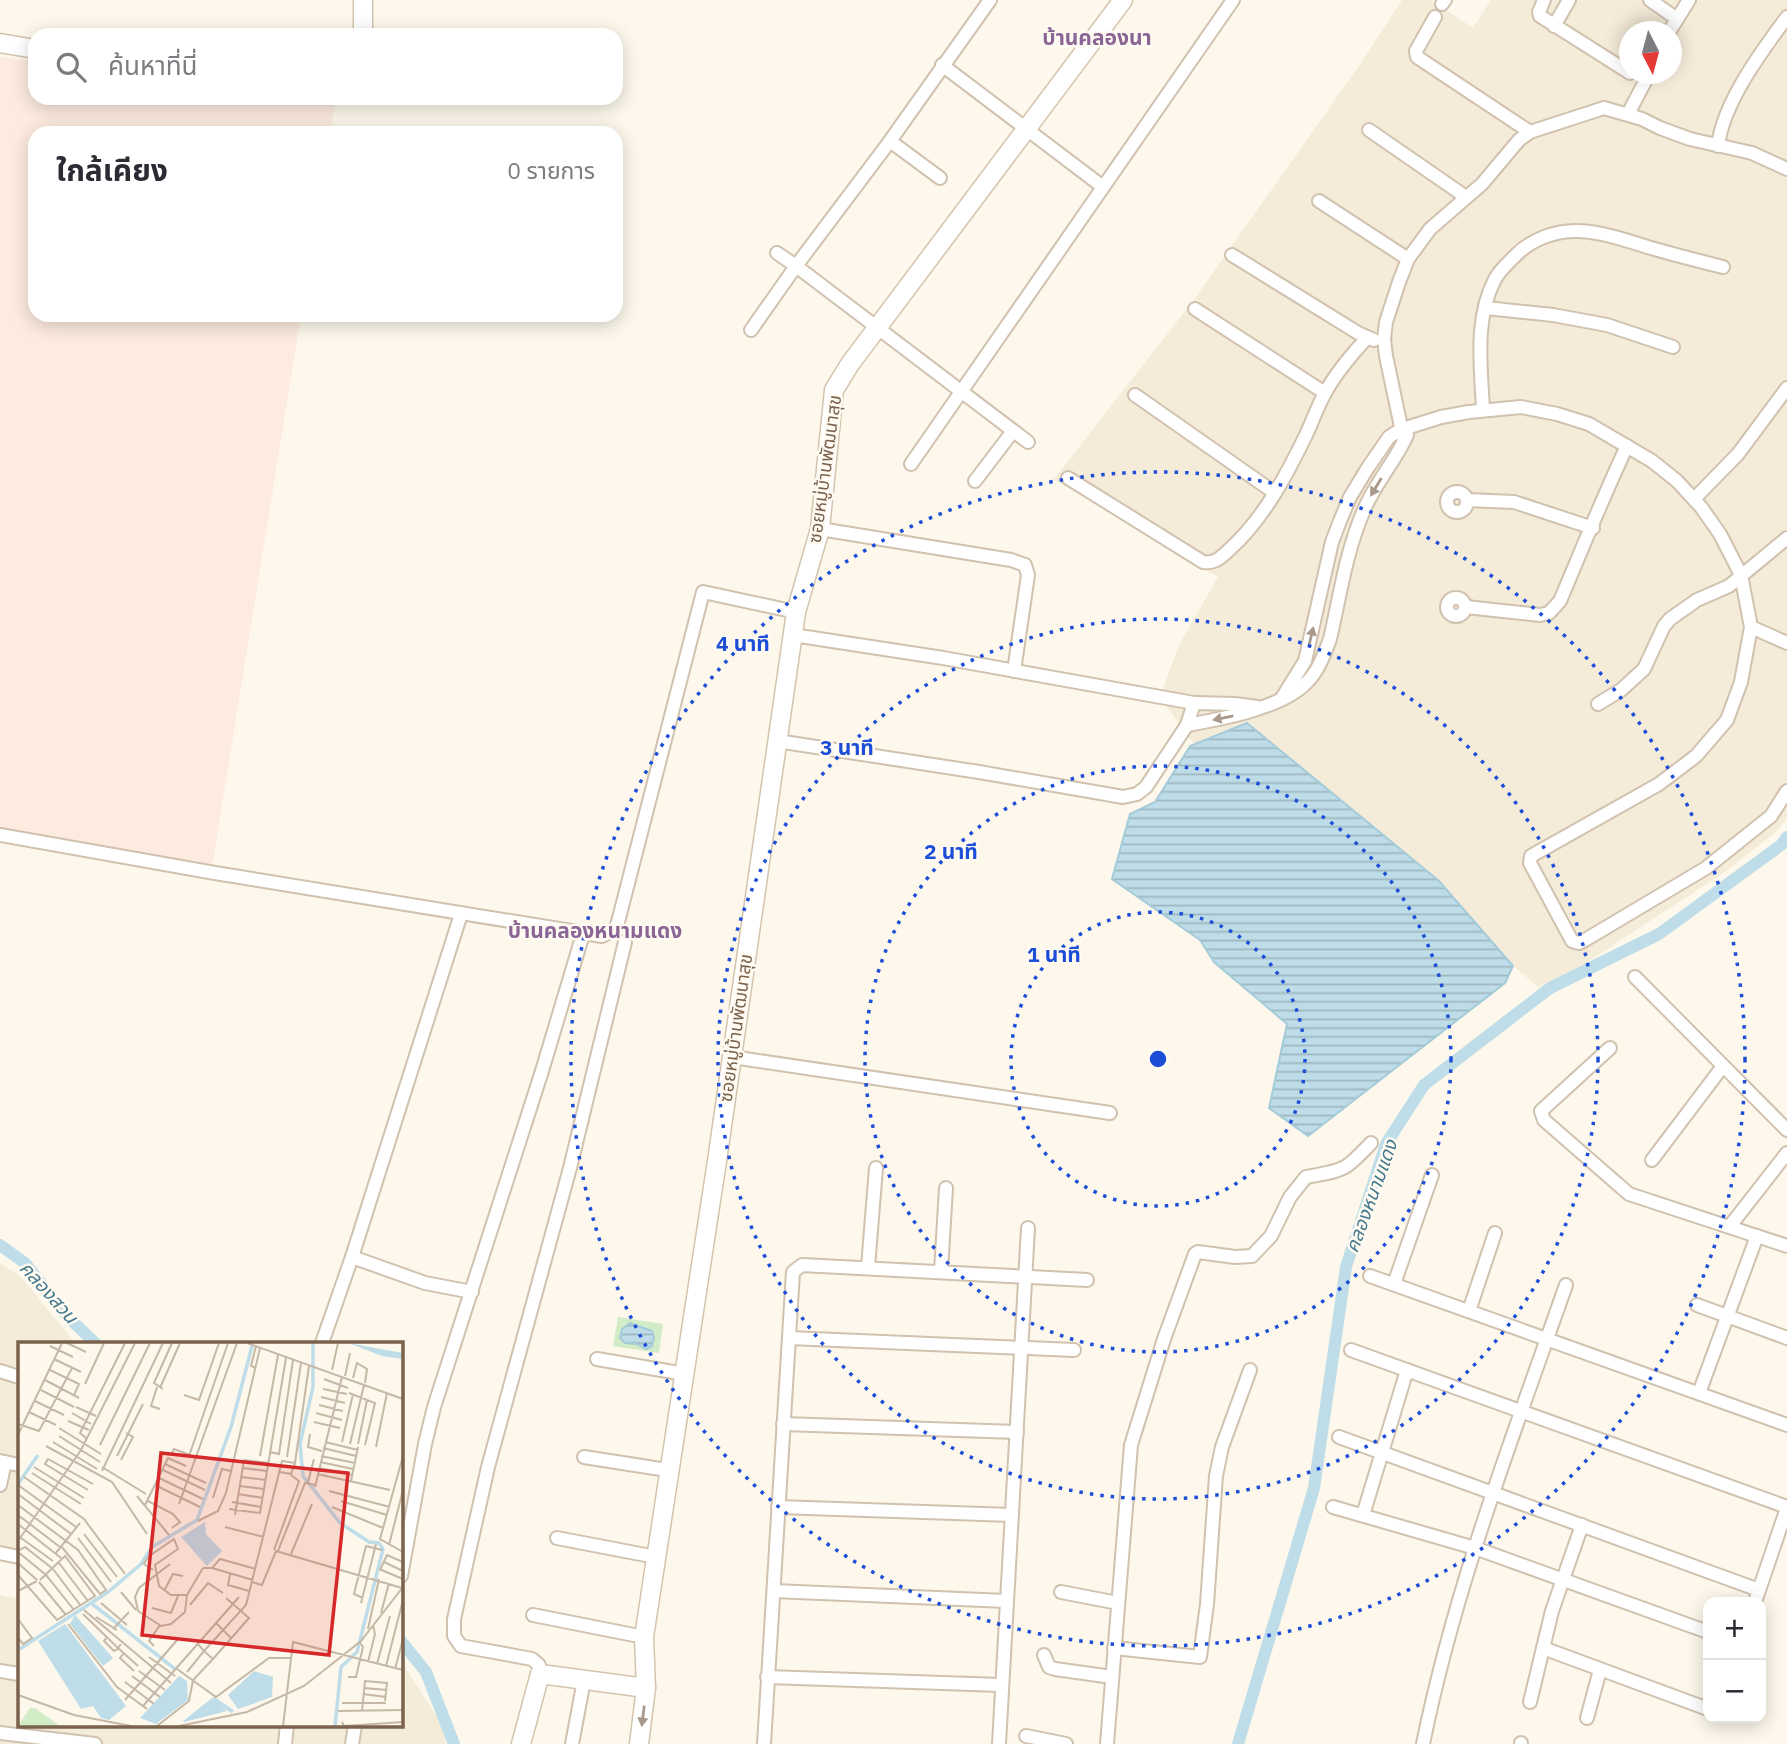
<!DOCTYPE html>
<html lang="th">
<meta charset="utf-8">
<style>
:root{--surface:#fff;--page:#f2f2f3;--text:#2b2b33;--muted:#7c7c81;--line:#e1e1e2}
body{margin:0;font-family:"IBM Plex Sans","Noto Sans Thai",sans-serif;background:var(--page);color:var(--text)}
.controls{position:absolute;right:21px;bottom:21px;display:grid;overflow:hidden;border-radius:14px;box-shadow:0 4px 18px #0003}
.controls button{width:63px;height:63px;display:grid;place-items:center;padding:0;border:0;border-bottom:2px solid var(--line);background:var(--surface);color:var(--text);font:35px sans-serif}
.compass{position:absolute;left:1619px;top:21px;width:63px;height:63px;border-radius:50%;background:var(--surface);box-shadow:0 4px 18px #0003;rotate:174deg}
.list{margin:0;padding:0;list-style:none}
h2{display:flex;justify-content:space-between;align-items:center;height:91px;margin:0;padding:0 28px;font-size:30px}
h2 small{font-size:23px;font-weight:400;color:var(--muted)}
.icon{flex:none;width:38px;height:38px;fill:none;stroke:currentColor;stroke-width:2;stroke-linecap:round;stroke-linejoin:round}
.map{position:relative;flex:none;width:1787px;height:1744px;overflow:hidden}
.search{position:absolute;background:var(--surface);box-shadow:0 4px 18px #0003;left:28px;top:28px;width:595px;height:77px;display:flex;align-items:center;gap:18px;box-sizing:border-box;padding:0 24px;border-radius:21px;color:var(--muted);font-size:26px}
.panel{position:absolute;background:var(--surface);box-shadow:0 4px 18px #0003;left:28px;top:126px;width:595px;height:196px;border-radius:21px}
.map>svg:first-child{display:block}
</style>
<div class="map">
<svg width="1787" height="1744" viewBox="0 0 1787 1744">
<defs>
<pattern id="water-rules" width="6" height="5" patternUnits="userSpaceOnUse" patternTransform="scale(1.75)"><rect width="6" height="5" fill="#bedde8"/><path d="M0 2.5h6" fill="none" stroke="#9fb7be"/></pattern>
</defs>
<rect width="100%" height="100%" fill="#fdf8eb"/>
<g fill="#f5ebd9" fill-rule="evenodd">
<path d="M1402,0H1431L1473,28L1491,0H1787V818L1775,833L1725,872L1581,966L1538,987L1518,970L1447,890L1257,731L1198,750L1160,697L1179,645L1218,577L1054,479L1193,301L1361,63ZM1630,32H1672V74H1630Z"/>
<path d="M0,1263L21,1277L75,1343H19V1557L0,1553Z"/>
<path d="M0,1595L19,1599V1725H401V1661L443,1726L446,1744H0Z"/>
</g>
<path fill="#fdebdf" d="M0,57L35,61V98H295L335,104L330,133H35V315H301L211,873L0,839Z"/>
<path fill="#d2ecc8" d="M618,1317L663,1324L659,1353L613,1346Z"/>
<g fill="url(#water-rules)" stroke="#a4cbda" stroke-width="2">
<path d="M1247,723L1439,881L1513,966L1505,983L1308,1136L1269,1108L1287,1024L1214,962L1200,940L1112,879L1130,814L1155,802L1190,746Z"/>
<path d="M630,1323L652,1331L654,1337L652,1346L646,1349L637,1344L625,1343L620,1338L622,1329Z"/>
</g>
<g fill="none" stroke-linecap="round" stroke-linejoin="round">
<g stroke="#bedde8" stroke-width="12">
<path d="M0,1245L25,1263L66,1315L95,1343"/>
<path d="M401,1641L426,1672L454,1744"/>
<path d="M1238,1744L1314,1488L1346,1267L1386,1144L1424,1085L1550,988L1659,934L1781,845L1787,837"/>
</g>
<g stroke="#d1c1af" stroke-width="16">
<g id="street">
<path d="M990,0L890,141L796,266L1028,442"/>
<path d="M1544,0L1539,12L1540,16L1630,73"/>
<path d="M1650,0L1677,19"/>
<path d="M1442,4L1445,0"/>
<path d="M1435,17L1416,51L1417,57L1530,132"/>
<path d="M1554,26L1569,0"/>
<path d="M1669,32L1689,0"/>
<path d="M942,65L1103,187"/>
<path d="M1628,114L1649,74"/>
<path d="M1369,130L1466,197"/>
<path d="M890,141L940,178"/>
<path d="M1718,146C1723,103 1761,52 1787,17"/>
<path d="M1319,201L1408,259"/>
<path d="M1232,255L1358,333L1374,340"/>
<path d="M1486,308L1553,315L1607,325L1673,347"/>
<path d="M1195,309L1325,393"/>
<path d="M751,330L796,266L777,253"/>
<path d="M1135,395L1275,493"/>
<path d="M1483,410C1481,367 1474,319 1495,279C1500,270 1509,262 1516,255C1532,239 1556,230 1579,231C1603,232 1628,241 1651,248C1675,255 1699,261 1723,267"/>
<path d="M1404,441L1386,356L1384,339L1386,322L1399,282L1408,259L1430,229L1482,184L1519,140L1530,132L1604,108L1642,119L1660,128L1690,139L1752,153L1787,169"/>
<path d="M911,464L1233,0"/>
<path d="M1068,478L1203,562C1216,564 1221,557 1230,549C1263,519 1285,478 1305,437C1312,423 1317,407 1325,393C1336,373 1351,355 1367,338"/>
<path d="M975,481L1013,431"/>
<circle cx="1457" cy="502" r="10"/>
<path d="M1694,499L1738,454L1787,388"/>
<path d="M1467,500L1514,502L1593,528"/>
<path d="M820,529L1011,560L1025,565L1028,575L1014,671"/>
<circle cx="1456" cy="607" r="9"/>
<path d="M1466,607L1540,615L1549,613L1560,601C1582,549 1603,497 1627,446"/>
<path d="M1751,627L1787,643"/>
<path d="M793,635L943,658L1194,703"/>
<path d="M1282,698L1305,661L1332,542L1340,521L1350,497L1367,469L1389,437L1400,430L1441,417L1469,412L1521,407L1557,414L1589,424L1652,461L1677,481L1701,507L1720,534L1741,575L1751,627L1741,682L1727,720L1696,756L1659,784L1531,856L1530,863L1572,941L1579,943L1585,940L1706,868L1771,816L1787,791"/>
<path d="M1598,704L1621,690L1644,669L1664,626L1670,619L1697,600L1729,586L1787,538"/>
<path d="M1187,725C1221,719 1282,708 1306,683C1318,672 1324,655 1330,639C1340,596 1346,551 1364,510C1375,483 1395,462 1407,435"/>
<path d="M777,741L979,772L1123,797L1137,794L1146,787L1187,725L1194,703L1235,704L1257,707"/>
<path d="M0,835L215,873L602,936L615,929L618,922L703,592L796,612"/>
<path d="M1635,977L1787,1130"/>
<path d="M1610,1048L1541,1111L1544,1120L1629,1194L1787,1246"/>
<path d="M732,1057L1110,1113"/>
<path d="M1652,1160L1723,1066"/>
<path d="M1730,1226L1787,1153"/>
<path d="M352,1257L425,1283L472,1292"/>
<path d="M868,1267L876,1168"/>
<path d="M941,1271L946,1188"/>
<path d="M1370,1276L1787,1425"/>
<path d="M1394,1284L1432,1175"/>
<path d="M1697,1305L1787,1338"/>
<path d="M1469,1311L1495,1233"/>
<path d="M789,1338L1074,1350"/>
<path d="M322,1343L352,1257L461,914"/>
<path d="M1351,1350L1787,1507"/>
<path d="M597,1359L685,1374"/>
<path d="M0,1371L19,1377"/>
<path d="M1699,1393L1757,1236"/>
<path d="M783,1424L1017,1432"/>
<path d="M1339,1437L1759,1590"/>
<path d="M584,1457L667,1470L670,1473"/>
<path d="M0,1461L19,1465"/>
<path d="M0,1485L5,1462"/>
<path d="M778,1507L1012,1515"/>
<path d="M1333,1507L1475,1548L1708,1632"/>
<path d="M1363,1515L1407,1370"/>
<path d="M557,1538L656,1557"/>
<path d="M0,1553L19,1557"/>
<path d="M401,1576L425,1444L434,1407L542,1071L583,934"/>
<path d="M774,1591L1006,1601"/>
<path d="M1061,1592L1118,1603"/>
<path d="M1755,1602L1787,1508"/>
<path d="M533,1615L644,1637"/>
<path d="M1114,1648L1200,1657L1207,1604L1216,1476L1222,1447L1250,1370"/>
<path d="M1543,1648L1708,1709"/>
<path d="M1044,1655L1049,1667L1055,1669L1112,1677"/>
<path d="M0,1671L19,1674"/>
<path d="M540,1674L539,1665L532,1659L461,1646L454,1636V1619L488,1467L570,1168L625,942"/>
<path d="M767,1677L1001,1685"/>
<path d="M1530,1702L1552,1611L1582,1525"/>
<path d="M1587,1718L1600,1670"/>
<path d="M0,1733L95,1744"/>
<path d="M1026,1736L1066,1744"/>
<path d="M285,1744L287,1725"/>
<path d="M352,1744L355,1725"/>
<path d="M572,1744L584,1680"/>
<path d="M764,1744L793,1272L802,1265L1087,1280"/>
<path d="M999,1744L1028,1228"/>
<path d="M1107,1744L1131,1445L1164,1339L1195,1254L1198,1252L1235,1257L1252,1256L1271,1236L1290,1197L1306,1177C1344,1170 1344,1172 1371,1143"/>
<path d="M1423,1744C1455,1586 1513,1436 1566,1285"/>
<path d="M1521,1744V1743"/>
</g>
</g>
<g stroke="#d4c3ad" stroke-width="21">
<g id="secondary">
<path d="M363,35V0"/>
<path d="M0,43L35,49"/>
<path d="M521,1744L540,1674L646,1688"/>
<path d="M639,1744L646,1688L644,1637L717,1161L796,612L820,529L834,390L850,364L1123,0"/>
</g>
</g>
<use href="#street" stroke="#fff" stroke-width="12"/>
<use href="#secondary" stroke="#fff" stroke-width="18"/>
</g>
<defs><path id="oneway-solid" d="M-6-.8H1V-3.2L6.5 0L1 3.2V.8H-6Z" transform="scale(1.75)"/></defs>
<g fill="#a9998b">
<use href="#oneway-solid" transform="translate(1376 487) rotate(121)"/>
<use href="#oneway-solid" transform="translate(1311 637) rotate(-77)"/>
<use href="#oneway-solid" transform="translate(1223 718) rotate(169)"/>
<use href="#oneway-solid" transform="translate(643 1716) rotate(97)"/>
</g>
<g fill="none" stroke="#1d4ed8" stroke-width="3.5" stroke-dasharray="3.5 7">
<circle cx="1158" cy="1059" r="147"/>
<circle cx="1158" cy="1059" r="293"/>
<circle cx="1158" cy="1059" r="440"/>
<circle cx="1158" cy="1059" r="587"/>
</g>
<g text-anchor="middle" stroke-width="5" stroke-linejoin="round" paint-order="stroke">
<g font-size="18" fill="#7a624c" stroke="#fffbf2">
<text transform="translate(825 469) rotate(-82)" y="6">ซอยหมู่บ้านพัฒนาสุข</text>
<text transform="translate(736 1028) rotate(-82)" y="6">ซอยหมู่บ้านพัฒนาสุข</text>
</g>
<g font-size="19" font-style="italic" fill="#45798d" stroke="#fffbf2">
<text transform="translate(1371 1196) rotate(-70)" y="7">คลองหนามแดง</text>
<text transform="translate(49 1292) rotate(48)" y="7">คลองสวน</text>
</g>
<g font-size="21" font-weight="bold" fill="#8b6595" stroke="#fffbf2">
<text x="1097" y="45">บ้านคลองนา</text>
<text x="595" y="938">บ้านคลองหนามแดง</text>
</g>
</g>
<g transform="translate(18 1342)">
<rect width="385" height="385" fill="#fdf8eb"/>
<path d="M12,366H17L42,384H0Z" fill="#d2ecc8"/>
<path d="M330,1L385,11V17L364,14ZM187,180L188,192L204,209L189,224L163,195ZM57,273L95,316L85,324L52,282ZM47,282L108,364L91,378L83,376L75,364L63,367L20,299ZM236,329L255,335L254,355L220,367L210,353ZM161,334L169,339L170,358L138,382L122,376ZM194,356L209,369L166,380L165,379Z" fill="#bedde8"/>
<path fill="none" stroke="#bedde8" stroke-width="3.5" d="M295,1V45L282,102L285,134L322,181L351,200L361,201L365,207L339,310L323,325L317,384M0,142L20,113M73,261L157,327M0,308L90,250L123,222L134,205L179,178L213,85L234,4M195,356L215,370"/>
<path fill="none" stroke="#c5b8a6" stroke-width="2" d="M49,1L68,10M229,1L385,57M32,4L55,15M238,4L233,24L238,26M36,17L63,30M32,28L61,42L56,53M314,28L320,1M327,34L332,11M335,36L339,21L349,27L347,41M306,37L330,46M27,38L61,56M67,42L86,1M139,45L133,64L142,67M142,46L162,1M145,47L136,41L154,1M305,47L329,52M23,48L56,65M331,51L357,61L347,103M166,53L181,58L201,1M303,55L327,61M17,59L46,73M301,63L325,69M58,65L78,74M11,70L38,83M54,71L73,82M298,71L324,78M50,79L71,88M296,80L322,86M0,82L21,89L54,26M41,86L83,112M292,92L290,105L304,109M0,93L44,1M41,94L82,120M68,96L62,91L107,1M35,100L79,127M307,100L340,108M324,100L335,52M332,102L346,43M340,102L349,58M82,103L132,1M28,104L94,140L129,192M358,105L369,51M305,106L338,114M252,110L261,112L275,18M154,111L156,107L172,113M99,114L125,62M171,114L210,1M242,114L260,13M303,114L337,121M385,114L362,197L385,210M269,115L283,21M103,118L115,95L108,91M302,120L335,127M147,122L188,141M16,125L66,156M84,125L128,152M225,126L249,129M301,126L334,133M145,128L187,148M84,129L145,1M262,130L273,132L277,121L291,24M14,131L63,162M299,132L372,148M6,135L66,177L107,232M223,135L248,138M141,136L185,157M333,139L340,105M290,140L296,117M0,143L58,185M137,143L182,165M222,144L246,147M297,145L324,35M70,148L27,122L30,117L75,142M311,149L372,165M0,152L53,192M220,152L245,156M119,154L151,193M195,156L204,127L213,129M130,159L155,172L162,180L154,186M323,159L369,173M214,160L243,165M161,162L219,1M0,163L60,208L88,248L82,252L43,204M127,163L150,116L168,124M314,165L365,186M211,167L242,171L268,16M0,173L42,205M217,173L226,118L251,121M180,179L200,169L208,151L242,6M0,182L43,216M207,185L246,195M66,192L99,235M3,196L35,219M60,196L93,240M0,199L63,108L117,1M371,203L385,148M256,208L281,139L273,133M0,209L7,205L35,227M260,209L287,141L297,143M0,210L28,233L56,268M37,212L62,181M273,212L294,162M366,220L385,229M0,221L19,238M41,221L70,259M152,222L121,246L117,255L120,269L143,284L153,282L167,270L169,253M185,226H194L202,217L238,227M194,226L235,238M35,227L63,264M361,227L385,237M135,228L126,222L130,215L156,197L160,207L137,223L141,244L153,253H169L185,226M362,228L369,213L385,220M212,232L210,243L231,249M0,233L39,278L77,254L47,214L22,238M21,240L48,273M234,240L244,243L258,209L384,246M0,249L19,239M146,249L155,232L165,234M103,250L118,268M345,256L336,252L348,204L364,208M83,261L109,283M343,261L358,202M172,263L190,241L205,251M134,266L153,271L160,254M66,268L153,341M363,271L371,241M65,272L100,306L103,302M78,275L99,288M0,277L14,296L5,302L0,296M198,281L213,296M50,282L99,345L129,367M95,287L111,270M350,287L361,237M89,295L86,299L96,309L101,306M136,304L131,299L142,283M100,306L120,324M106,311L102,316L116,329M131,315L157,334M195,317L231,276L208,256M350,320L357,292L355,283M359,322L372,274M368,324L385,258M159,327L198,355L251,316H272M377,327L385,297M121,329L147,348M169,330L186,309L180,302M114,334L142,355M330,335H338L345,305L341,299M107,340L136,362M346,346L369,348M345,352L368,355M0,353L56,373L113,384M107,358L160,297M324,361H368M125,364L221,255M320,369L385,368M344,369L347,339L369,341L367,359M324,380L326,384L385,380M139,384L171,359L175,338L195,317L186,309L228,263L264,119L277,121M161,384L229,370L286,344L343,299L385,245M265,384L275,300L385,328"/>
<path fill="#d62828" fill-opacity="0.15" stroke="#d62828" stroke-width="3.5" d="M143,111L330,131L311,313L124,293Z"/>
<rect width="385" height="385" fill="none" stroke="#7a624c" stroke-width="3.5"/>
</g>
<circle cx="1158" cy="1059" r="10" fill="#1d4ed8" stroke="#fffbf2" stroke-width="3.5"/>
<g font-size="21" text-anchor="middle" font-weight="bold" fill="#1d4ed8" stroke="#fffbf2" stroke-width="5" stroke-linejoin="round" paint-order="stroke">
<text x="743" y="651">4 นาที</text>
<text x="847" y="755">3 นาที</text>
<text x="951" y="859">2 นาที</text>
<text x="1054" y="962">1 นาที</text>
</g>
</svg>
<div class="controls">
<button>+</button>
<button>−</button>
</div>
<svg class="compass" viewBox="-18 -18 36 36"><path d="M0-13l5 13h-10z" fill="#e53935"/><path d="M0 13l5-13h-10z" fill="#7c7c81"/></svg>
<div class="search"><svg class="icon" aria-label="search" viewBox="0 0 24 24"><circle cx="10" cy="10" r="6"/><path d="M15 15l6 6"/></svg>ค้นหาที่นี่</div>
<section class="panel">
<h2>ใกล้เคียง<small>0 รายการ</small></h2>
<ul class="list">
</ul>
</section>
</div>
